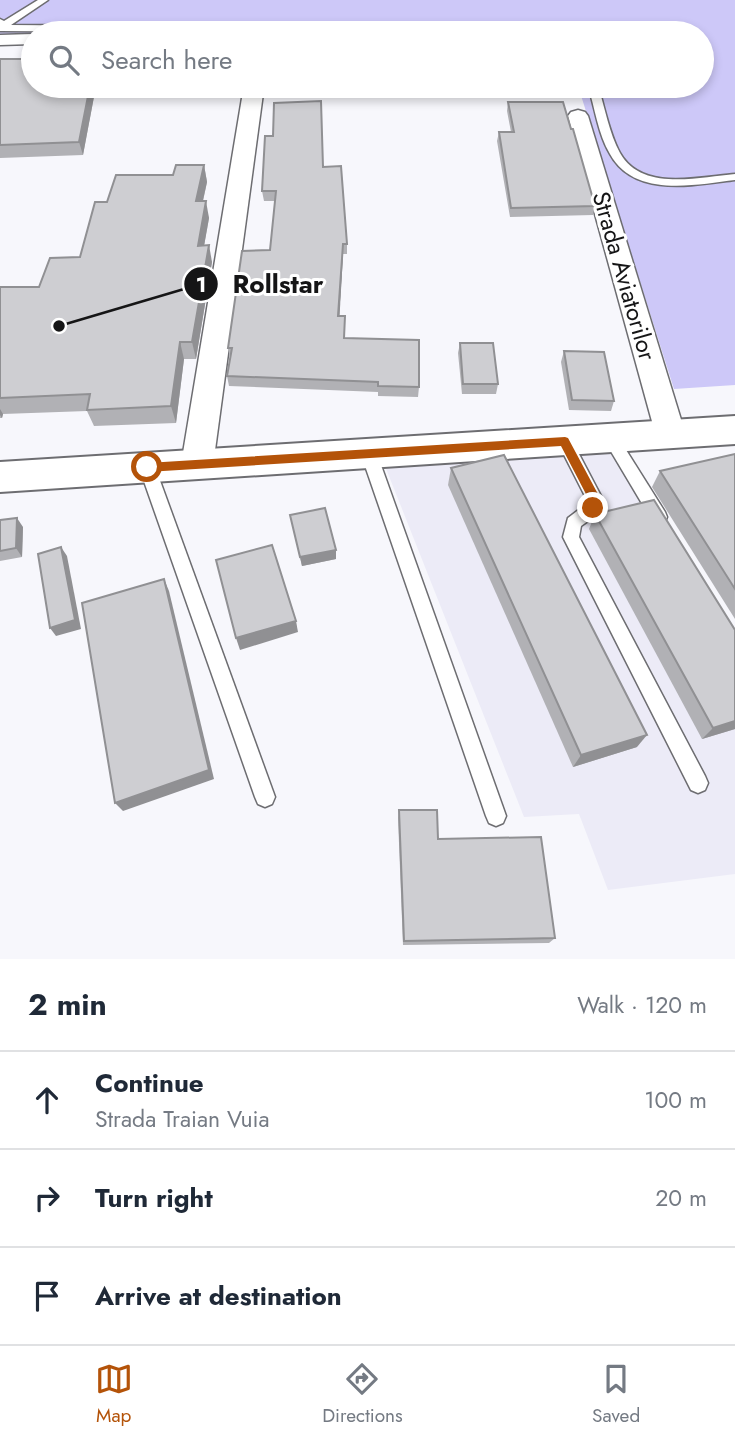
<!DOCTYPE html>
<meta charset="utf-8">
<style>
:root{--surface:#fff;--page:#f2f2f3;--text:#1f2937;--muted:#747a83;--line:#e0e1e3;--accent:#b45309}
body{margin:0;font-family:Jost,sans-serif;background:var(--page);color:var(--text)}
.stop{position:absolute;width:21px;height:21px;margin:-16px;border:5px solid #b45309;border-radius:50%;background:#fff}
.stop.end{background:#b45309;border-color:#fff;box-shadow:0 2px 7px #0008}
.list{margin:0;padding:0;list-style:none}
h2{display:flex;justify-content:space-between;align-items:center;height:91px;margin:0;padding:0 28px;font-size:30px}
h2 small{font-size:23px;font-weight:400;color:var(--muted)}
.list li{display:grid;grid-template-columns:46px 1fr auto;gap:21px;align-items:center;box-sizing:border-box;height:98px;padding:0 28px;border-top:2px solid var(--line)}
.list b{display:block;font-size:26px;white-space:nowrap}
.list p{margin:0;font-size:23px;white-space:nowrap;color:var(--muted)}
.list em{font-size:23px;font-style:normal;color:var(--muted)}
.icon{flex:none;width:38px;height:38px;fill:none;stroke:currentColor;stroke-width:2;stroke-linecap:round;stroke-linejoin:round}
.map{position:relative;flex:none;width:735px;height:959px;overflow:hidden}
.search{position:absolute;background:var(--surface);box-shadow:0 4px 10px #0003;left:21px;right:21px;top:21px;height:77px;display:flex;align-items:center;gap:18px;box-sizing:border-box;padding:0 24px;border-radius:38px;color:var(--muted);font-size:26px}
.sheet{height:385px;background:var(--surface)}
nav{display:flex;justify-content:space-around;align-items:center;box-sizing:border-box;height:98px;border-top:2px solid var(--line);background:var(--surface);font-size:19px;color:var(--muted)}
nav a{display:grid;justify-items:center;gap:4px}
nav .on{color:var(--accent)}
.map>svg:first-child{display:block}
</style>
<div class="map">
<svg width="735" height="959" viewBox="0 0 735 959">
<rect width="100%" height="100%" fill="#f7f7fc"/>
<path fill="#ecebf7" d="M618,450L735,641V874L608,890L579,814L524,817L385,466Z"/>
<path fill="#cdc8f8" d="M0,0H735V385L674,389L578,86H702V33L0,34Z"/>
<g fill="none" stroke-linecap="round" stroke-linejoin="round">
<g stroke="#6d6d71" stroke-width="3">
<g id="service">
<path d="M38,0H48L11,25L266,27L296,33L0,31V19L4,21Z"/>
<path d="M588,86H598C605,108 609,133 620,153C642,192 699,177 735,174V180C694,185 634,198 610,154C598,134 595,108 588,86Z"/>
<path d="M611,432L616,434L665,512L667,517L665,522L659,524L653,522L603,438Z"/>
<path d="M565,435L570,437L601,496L599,513L581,526L579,537L705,776L708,783L705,790L698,793L691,790L563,537L568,518L585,505V496L557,441Z"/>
<path d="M369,448L377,454L506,816L503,823L496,826L489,823L486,816L361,454Z"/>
<path d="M147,461L153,463L155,467L275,797L272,804L265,807L258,804L255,797L139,467L141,463Z"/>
</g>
</g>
<g stroke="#6d6d71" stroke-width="3">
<g id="minor">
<path d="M33,34V44L0,45V35Z"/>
<path d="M244,86H264L213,465L208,474L197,477L186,474L181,465Z"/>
<path d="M578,110L585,112L588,116L686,436L682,444L671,448L660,444L656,436L568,116L571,112Z"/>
</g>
</g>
<g stroke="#6d6d71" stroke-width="4">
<path id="primary" d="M735,416V444L0,492V462Z"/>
</g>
<use href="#service" fill="#fff" fill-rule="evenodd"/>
<use href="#minor" fill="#fff" fill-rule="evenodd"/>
<use href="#primary" fill="#fff" fill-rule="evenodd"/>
</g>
<g fill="#b1b1b5">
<path d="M0,59L33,86H96L83,155L0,158Z"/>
<path d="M508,102L595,206L593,215L510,217L497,141L499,132H511L507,111Z"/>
<path d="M204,165L207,182L203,201L209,218L204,246L212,262L196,359H184L176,423L94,426L87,411L3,414L2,418H0V287H39L80,257L107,202L173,175Z"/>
<path d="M323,167L347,244V254H343L339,316L345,326V339L419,387L418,397L378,396V392L229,386L227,376L230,358L228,348L270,250L275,201H264L262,191Z"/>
<path d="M460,343L498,384L496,394H462L458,353Z"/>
<path d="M564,351L614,401L611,411L569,410L561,362Z"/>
<path d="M735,454V619L652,487L660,471Z"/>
<path d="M451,468L637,747L573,767L448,485Z"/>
<path d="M595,514L735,630V729L702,739L589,529Z"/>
<path d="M290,515L336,550V559L302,566Z"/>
<path d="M0,520L23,527L22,557L0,561Z"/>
<path d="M399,810L438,839L555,938L549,943L403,945L398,818Z"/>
</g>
<g fill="#909093">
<path d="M90,86H96L83,155L79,142Z"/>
<path d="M204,165L207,182L199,218L196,201Z"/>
<path d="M206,201L209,218L201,263L198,246Z"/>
<path d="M343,244V254L339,326L338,316Z"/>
<path d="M209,245L212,262L196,359L192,342Z"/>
<path d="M180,342L184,359L176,423L171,406Z"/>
<path d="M0,409L3,414L2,418L0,415Z"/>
<path d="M17,518L23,527L22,557L16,548Z"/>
<path d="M61,547L67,556L81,629L56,636L50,628Z"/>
<path d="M336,550V559L302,566L300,557Z"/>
<path d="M164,579L169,591L214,779L123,811L115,803Z"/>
<path d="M296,621L298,632L240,650L236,638Z"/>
<path d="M735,721V729L702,739L713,728Z"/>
<path d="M647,735L637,747L573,767L581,755Z"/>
</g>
<g fill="#ceced2" stroke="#909093" stroke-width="2">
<path d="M0,59H33V86H90L79,142L0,145Z"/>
<path d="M321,101L323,167L341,166L347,244H343L338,316H345L344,338L419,340V387L378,386V382L227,376L232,348H228L242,251L270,250L276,191H262L265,136H273L274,103Z"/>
<path d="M508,102H563L571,129H573L595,206L511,208L499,132H514Z"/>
<path d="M176,165H204L196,201H206L198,246L209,245L192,342H180L171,406L87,410L90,394L0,398V287H39L50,258L80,257L95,202H107L116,175H173Z"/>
<path d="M460,343H493L498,384H463Z"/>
<path d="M564,351L604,352L614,401L572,400Z"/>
<path d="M735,454V589L660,471Z"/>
<path d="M504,455L647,735L581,755L451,468Z"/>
<path d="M654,500L735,630V721L713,728L595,514Z"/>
<path d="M325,508L336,550L300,557L290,515Z"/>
<path d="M17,518L16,548L0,551V520Z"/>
<path d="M272,545L296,621L236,638L216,560Z"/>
<path d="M61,547L75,620L50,628L38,554Z"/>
<path d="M164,579L209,770L115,803L82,603Z"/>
<path d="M399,810H437L438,839L541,837L555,938L404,941Z"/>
</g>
<path fill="#b45309" d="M565,437L568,438L599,496L597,512H589L587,496L561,446L147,472L141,467L147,463Z"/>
<g text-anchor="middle" stroke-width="6" stroke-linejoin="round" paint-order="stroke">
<g font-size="24" fill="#151516" stroke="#fff">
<text transform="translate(624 276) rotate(74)" y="8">Strada Aviatorilor</text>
</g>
</g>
<path fill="none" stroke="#151516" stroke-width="2.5" d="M59 326L201 284"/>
<g fill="#151516" stroke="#fff" stroke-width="2.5">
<circle cx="59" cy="326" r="7"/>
<circle cx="201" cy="284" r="18"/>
</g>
<g font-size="21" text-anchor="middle" font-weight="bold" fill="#fff">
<text x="201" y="292">1</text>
</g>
<g font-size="26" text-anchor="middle" font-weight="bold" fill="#151516" stroke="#fff" stroke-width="6" stroke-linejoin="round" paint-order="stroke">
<text x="278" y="293">Rollstar</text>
</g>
</svg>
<div class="stop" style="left:147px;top:467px"></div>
<div class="stop end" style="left:593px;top:508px"></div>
<div class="search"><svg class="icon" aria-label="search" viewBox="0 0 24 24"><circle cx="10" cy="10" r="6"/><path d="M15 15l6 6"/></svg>Search here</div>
</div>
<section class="sheet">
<h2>2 min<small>Walk · 120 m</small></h2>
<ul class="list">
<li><svg class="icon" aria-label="ahead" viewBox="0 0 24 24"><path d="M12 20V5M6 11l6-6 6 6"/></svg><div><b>Continue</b><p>Strada Traian Vuia</p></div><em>100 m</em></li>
<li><svg class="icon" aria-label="right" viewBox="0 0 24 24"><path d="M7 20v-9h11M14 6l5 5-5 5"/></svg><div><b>Turn right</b></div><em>20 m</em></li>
<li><svg class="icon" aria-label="arrive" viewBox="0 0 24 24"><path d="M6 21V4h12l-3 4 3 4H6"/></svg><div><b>Arrive at destination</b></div></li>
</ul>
</section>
<nav>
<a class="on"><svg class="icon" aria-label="map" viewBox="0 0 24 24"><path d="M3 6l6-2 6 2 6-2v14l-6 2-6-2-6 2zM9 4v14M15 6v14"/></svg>Map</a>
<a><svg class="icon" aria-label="directions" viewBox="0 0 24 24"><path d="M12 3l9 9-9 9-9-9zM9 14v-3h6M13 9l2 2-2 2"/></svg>Directions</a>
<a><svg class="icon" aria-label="saved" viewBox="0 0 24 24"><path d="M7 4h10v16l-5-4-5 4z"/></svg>Saved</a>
</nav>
